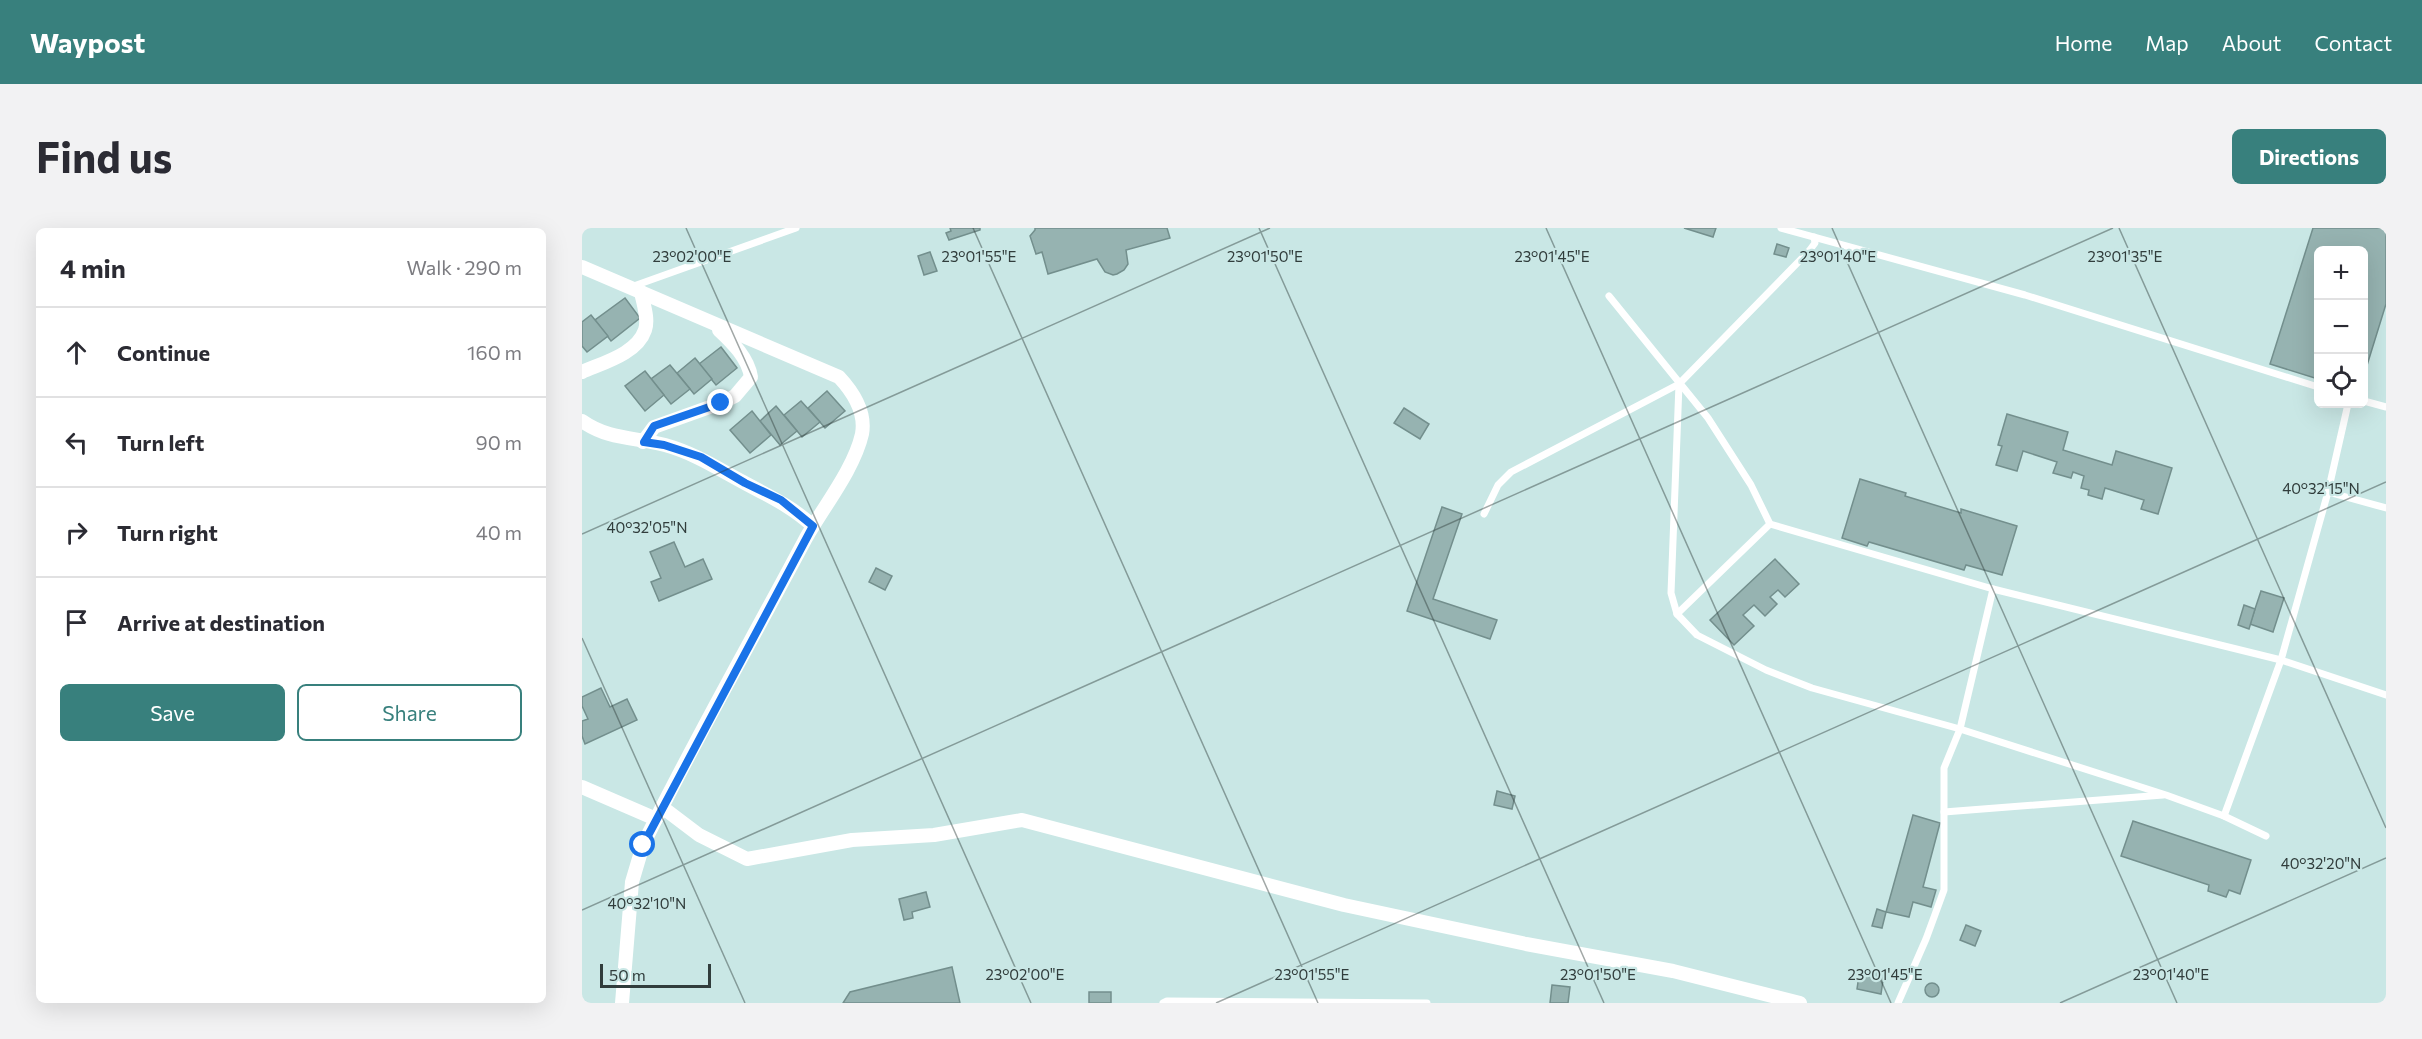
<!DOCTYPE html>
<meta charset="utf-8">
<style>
:root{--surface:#fff;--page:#f2f2f3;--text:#2b2b33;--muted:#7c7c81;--line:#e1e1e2;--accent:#38807d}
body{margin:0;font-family:Commissioner,sans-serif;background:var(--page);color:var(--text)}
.controls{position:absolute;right:18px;top:18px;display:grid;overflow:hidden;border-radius:9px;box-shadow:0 6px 24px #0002}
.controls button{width:54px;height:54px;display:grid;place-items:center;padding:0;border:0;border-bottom:2px solid var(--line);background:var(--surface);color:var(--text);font:30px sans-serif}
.scale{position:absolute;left:18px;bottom:15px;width:111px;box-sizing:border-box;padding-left:6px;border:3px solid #313d3c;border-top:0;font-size:16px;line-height:21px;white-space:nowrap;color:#313d3c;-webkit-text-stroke:4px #c9e7e5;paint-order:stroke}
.stop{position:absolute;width:18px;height:18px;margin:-14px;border:4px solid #1a73e8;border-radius:50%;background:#fff}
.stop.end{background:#1a73e8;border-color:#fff;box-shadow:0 2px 6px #0008}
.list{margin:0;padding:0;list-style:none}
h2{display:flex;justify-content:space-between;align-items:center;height:78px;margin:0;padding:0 24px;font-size:26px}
h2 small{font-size:20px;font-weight:400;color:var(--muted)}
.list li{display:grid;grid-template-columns:39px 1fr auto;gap:18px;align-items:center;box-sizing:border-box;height:90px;padding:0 24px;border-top:2px solid var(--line)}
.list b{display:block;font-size:22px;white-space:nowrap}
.list em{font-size:20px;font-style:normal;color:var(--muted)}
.actions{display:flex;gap:12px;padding:18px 24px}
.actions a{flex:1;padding:14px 0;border:2px solid var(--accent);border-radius:9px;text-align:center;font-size:21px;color:var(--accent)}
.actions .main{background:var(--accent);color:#fff}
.icon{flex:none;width:33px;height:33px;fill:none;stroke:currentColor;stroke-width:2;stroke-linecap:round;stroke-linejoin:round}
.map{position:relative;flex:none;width:1804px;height:775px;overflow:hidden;border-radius:9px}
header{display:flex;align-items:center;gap:36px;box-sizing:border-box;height:84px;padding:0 30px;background:var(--accent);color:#fff}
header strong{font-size:28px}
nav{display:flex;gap:33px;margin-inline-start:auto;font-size:21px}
.intro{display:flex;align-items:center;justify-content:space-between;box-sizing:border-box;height:144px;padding:0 36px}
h1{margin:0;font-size:42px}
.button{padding:15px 27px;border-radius:9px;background:var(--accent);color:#fff;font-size:21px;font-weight:700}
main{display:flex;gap:36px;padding:0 36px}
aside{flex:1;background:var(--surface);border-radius:9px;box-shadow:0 6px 24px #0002}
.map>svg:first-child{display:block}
</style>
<header>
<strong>Waypost</strong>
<nav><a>Home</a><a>Map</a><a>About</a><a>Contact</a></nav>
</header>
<div class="intro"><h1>Find us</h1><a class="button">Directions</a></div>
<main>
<aside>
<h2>4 min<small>Walk · 290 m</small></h2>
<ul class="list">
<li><svg class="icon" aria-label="ahead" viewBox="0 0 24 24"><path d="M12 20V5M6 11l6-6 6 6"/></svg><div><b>Continue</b></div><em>160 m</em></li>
<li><svg class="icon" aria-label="left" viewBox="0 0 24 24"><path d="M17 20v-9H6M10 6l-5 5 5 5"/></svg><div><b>Turn left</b></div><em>90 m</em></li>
<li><svg class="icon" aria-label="right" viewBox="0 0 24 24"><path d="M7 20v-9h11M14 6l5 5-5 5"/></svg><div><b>Turn right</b></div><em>40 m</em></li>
<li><svg class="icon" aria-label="arrive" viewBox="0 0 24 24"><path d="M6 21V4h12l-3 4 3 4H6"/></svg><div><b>Arrive at destination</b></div></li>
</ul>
<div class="actions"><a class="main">Save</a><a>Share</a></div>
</aside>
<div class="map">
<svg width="1804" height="775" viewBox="0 0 1804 775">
<rect width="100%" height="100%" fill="#c9e7e5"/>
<g fill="#96b3b1" stroke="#738f8d" stroke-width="1.5">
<path d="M368,0H398V2L367,12L364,5L369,3Z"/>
<path d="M453,0H585L588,10L544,22L546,36L542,42L535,46L531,47L523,44L515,31L466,46L460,24L454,26L448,8L453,2Z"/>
<path d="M1102,0H1134L1131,9Z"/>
<path d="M1731,0H1804V76L1782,147V22H1736V151L1688,136Z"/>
<path d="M1195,16L1207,20L1204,29L1192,26Z"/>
<path d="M348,24L355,43L342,47L336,28Z"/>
<path d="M43,70L58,90L29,113L13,92Z"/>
<path d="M9,87L26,108L5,124L0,118V94Z"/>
<path d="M139,119L155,140L134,157L117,136Z"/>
<path d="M113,130L130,151L112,166L95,145Z"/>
<path d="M88,137L108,161L89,176L69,151Z"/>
<path d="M63,143L82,167L63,183L43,158Z"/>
<path d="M245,163L263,183L243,200L226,180Z"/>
<path d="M219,173L238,194L220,209L202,187Z"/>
<path d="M194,178L215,203L198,217L178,193Z"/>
<path d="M822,180L847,196L838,211L812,195Z"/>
<path d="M170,183L189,207L168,225L148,202Z"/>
<path d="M1425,186L1486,204L1481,222L1530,237L1534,223L1590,240L1576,286L1559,281L1562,272L1523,260L1520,271L1506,267L1507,262L1499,260L1502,248L1491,244L1489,250L1471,245L1475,234L1441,223L1435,243L1414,237L1420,218L1416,217Z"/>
<path d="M1278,251L1324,265L1323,268L1379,285V281L1435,298L1420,347L1384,337L1382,342L1287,314L1285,318L1260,310Z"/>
<path d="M860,279L880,286L851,371L915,392L908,411L825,383Z"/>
<path d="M92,314L103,339L121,331L130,351L77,373L69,354L79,350L68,324Z"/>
<path d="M1193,331L1217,356L1203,369L1196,362L1188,369L1195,376L1183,388L1172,377L1161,387L1172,398L1152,417L1128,392Z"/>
<path d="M294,340L310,348L303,362L287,354Z"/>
<path d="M1679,363L1702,370L1691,404L1668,396Z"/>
<path d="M1662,377L1673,381L1667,401L1656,397Z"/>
<path d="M19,460L28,479L45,471L55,492L3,516L0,508V493L6,491L0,478V469Z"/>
<path d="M915,563L933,568L930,581L912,577Z"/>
<path d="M1331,587L1358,595L1341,659L1354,662L1349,679L1331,674L1327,689L1304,684Z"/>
<path d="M1551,593L1669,632L1658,666L1647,662L1644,669L1626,663L1627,657L1539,628Z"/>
<path d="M344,664L348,679L330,684L331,690L322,692L317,671Z"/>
<path d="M1295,681L1304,684L1300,700L1290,698Z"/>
<path d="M1384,697L1399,703L1393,718L1378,712Z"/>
<path d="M370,739L378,775H261L268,764Z"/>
<path d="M1278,741L1302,745L1299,766L1275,761Z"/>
<circle cx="1350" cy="762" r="7"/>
<path d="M970,757L988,759L986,775H968Z"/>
<rect x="507" y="764" width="22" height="11"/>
</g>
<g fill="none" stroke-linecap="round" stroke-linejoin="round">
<g stroke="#fff" stroke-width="7">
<path d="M1199,0L1443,67L1736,159"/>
<path d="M49,59L214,0"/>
<path d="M1027,68L1126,190L1169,257L1188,296L1411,361L1699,432L1804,467"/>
<path d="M1097,156L1089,365L1095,386L1115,407L1184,442L1230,460L1378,501L1584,567L1642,588L1684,608"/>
<path d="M1782,173L1804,179"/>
<path d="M1746,264L1804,280"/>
<path d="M902,286L916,257L929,244L1097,156L1227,23L1233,15L1232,9"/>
<path d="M1095,386L1188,296"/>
<path d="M1362,584L1581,567"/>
<path d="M1642,588L1699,432L1746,264L1766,176"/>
<path d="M581,775L585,773L845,775"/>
<path d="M1316,775L1344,711L1362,662V540L1378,501L1411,361"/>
</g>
<g stroke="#fff" stroke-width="14">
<path d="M0,39L257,149C271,164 284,184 280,206C272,241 242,278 224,310C170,412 112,513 61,617L50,654L40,775"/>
<path d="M0,144C20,135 55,126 63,102C67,91 61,75 59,64"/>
<path d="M0,193C27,212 53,209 83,217C112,225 135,240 161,254C187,268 209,278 231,298"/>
<path d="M61,214L72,199L139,175L153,168L169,149C166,130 151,115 137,102"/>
<path d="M0,559L74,591"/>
<path d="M80,579L117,607L165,631L270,612L352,607L440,592L762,677L944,716L1091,743L1218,775"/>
</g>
</g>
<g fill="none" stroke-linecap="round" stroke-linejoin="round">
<path stroke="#1a73e8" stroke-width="8" d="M61,617L231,298L199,272L163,255L119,229L82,217L62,214L72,198L139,175"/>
</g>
<path fill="none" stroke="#313d3c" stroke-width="1.5" stroke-opacity="0.45" d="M104,0L449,775M391,0L736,775M677,0L1022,775M964,0L1309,775M1250,0L1595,775M1537,0L1804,600M0,306L688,0M0,410L163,775M0,682L1531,0M634,775L1804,254M1478,775L1804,630"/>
<g font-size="15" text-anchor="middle" fill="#313d3c" stroke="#c9e7e5" stroke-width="4.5" stroke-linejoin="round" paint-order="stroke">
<text x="110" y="34">23°02'00"E</text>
<text x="683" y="34">23°01'50"E</text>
<text x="970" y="34">23°01'45"E</text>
<text x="1256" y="34">23°01'40"E</text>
<text x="1543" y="34">23°01'35"E</text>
<text x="397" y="34">23°01'55"E</text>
<text x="1739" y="266">40°32'15"N</text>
<text x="65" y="305">40°32'05"N</text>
<text x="1739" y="641">40°32'20"N</text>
<text x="65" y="681">40°32'10"N</text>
<text x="443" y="752">23°02'00"E</text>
<text x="730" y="752">23°01'55"E</text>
<text x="1016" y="752">23°01'50"E</text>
<text x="1303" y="752">23°01'45"E</text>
<text x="1589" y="752">23°01'40"E</text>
</g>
</svg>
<div class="controls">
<button>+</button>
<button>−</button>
<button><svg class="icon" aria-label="locate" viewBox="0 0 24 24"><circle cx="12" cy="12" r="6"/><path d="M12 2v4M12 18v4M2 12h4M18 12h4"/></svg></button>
</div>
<div class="scale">50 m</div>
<div class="stop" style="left:61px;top:617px"></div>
<div class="stop end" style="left:139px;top:175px"></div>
</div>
</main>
